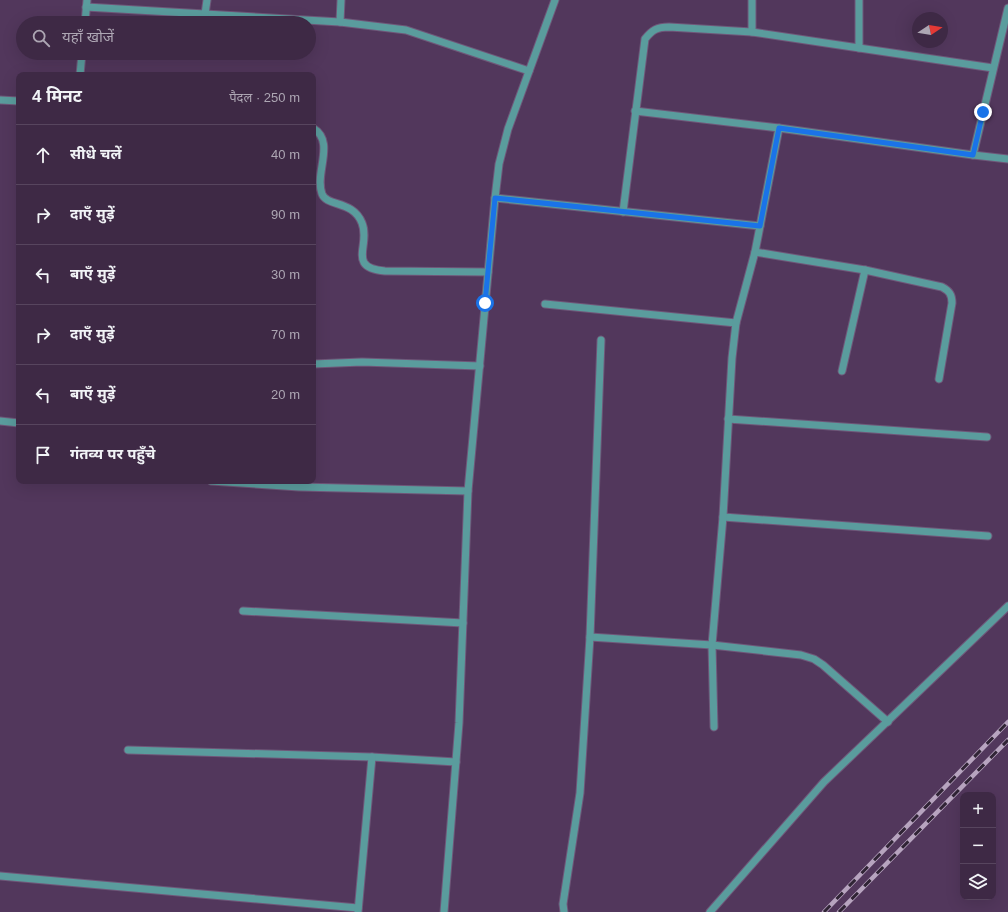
<!DOCTYPE html>
<html lang="hi">
<meta charset="utf-8">
<style>
:root{--surface:#3e2945;--page:#45314c;--text:#f1f3f6;--muted:#ada6b3;--line:#57455e}
body{margin:0;font-family:Arial,"Noto Sans Devanagari",sans-serif;background:var(--page);color:var(--text)}
.controls{position:absolute;right:12px;bottom:12px;display:grid;overflow:hidden;border-radius:8px;box-shadow:0 4px 16px #0002}
.controls button{width:36px;height:36px;display:grid;place-items:center;padding:0;border:0;border-bottom:1px solid var(--line);background:var(--surface);color:var(--text);font:20px sans-serif}
.compass{position:absolute;left:912px;top:12px;width:36px;height:36px;border-radius:50%;background:var(--surface);box-shadow:0 4px 16px #0002;rotate:78deg}
.stop{position:absolute;width:12px;height:12px;margin:-9px;border:3px solid #1a73e8;border-radius:50%;background:#fff}
.stop.end{background:#1a73e8;border-color:#fff;box-shadow:0 1px 4px #0008}
.list{margin:0;padding:0;list-style:none}
h2{display:flex;justify-content:space-between;align-items:center;height:52px;margin:0;padding:0 16px;font-size:17px}
h2 small{font-size:13px;font-weight:400;color:var(--muted)}
.list li{display:grid;grid-template-columns:26px 1fr auto;gap:12px;align-items:center;box-sizing:border-box;height:60px;padding:0 16px;border-top:1px solid var(--line)}
.list b{display:block;font-size:15px;white-space:nowrap}
.list em{font-size:13px;font-style:normal;color:var(--muted)}
.icon{flex:none;width:22px;height:22px;fill:none;stroke:currentColor;stroke-width:2;stroke-linecap:round;stroke-linejoin:round}
.map{position:relative;flex:none;width:1008px;height:912px;overflow:hidden}
.search{position:absolute;background:var(--surface);box-shadow:0 4px 16px #0002;left:16px;top:16px;width:300px;height:44px;display:flex;align-items:center;gap:10px;box-sizing:border-box;padding:0 14px;border-radius:22px;color:var(--muted);font-size:15px}
.panel{position:absolute;background:var(--surface);box-shadow:0 4px 16px #0002;left:16px;top:72px;width:300px;height:412px;border-radius:8px}
.map>svg:first-child{display:block}
</style>
<div class="map">
<svg width="1008" height="912" viewBox="0 0 1008 912">
<rect width="100%" height="100%" fill="#52375c"/>
<g fill="none" stroke-linecap="round" stroke-linejoin="round">
<g stroke="#6f5779" stroke-width="9">
<g id="minor">
<path d="M859,0V48"/>
<path d="M86,7L340,22L406,30L529,71"/>
<path d="M205,14L207,0"/>
<path d="M340,22L341,0"/>
<path d="M85,23L87,0"/>
<path d="M752,32V0"/>
<path d="M80,75L82,53"/>
<path d="M0,100L19,101"/>
<path d="M635,111L779,128L973,155L1008,159"/>
<path d="M313,128C336,142 314,173 322,194C327,207 353,200 362,223C371,245 346,268 385,271L488,272"/>
<path d="M973,155L1008,8"/>
<path d="M495,198L760,226"/>
<path d="M623,212L645,39C652,30 657,27 669,27L752,32L993,68"/>
<path d="M755,252L865,270L942,287C949,291 952,294 952,303L939,379"/>
<path d="M545,304L736,323"/>
<path d="M313,364L362,362L480,366"/>
<path d="M842,371L865,270"/>
<path d="M728,419L987,437"/>
<path d="M0,421L19,423"/>
<path d="M211,481L299,487L468,491"/>
<path d="M723,517L988,536"/>
<path d="M243,611L463,623"/>
<path d="M590,637L712,645L801,655L814,659L823,665L888,722"/>
<path d="M714,727L712,645L723,517L732,358L736,323L755,252L779,128"/>
<path d="M128,750L372,757L456,762"/>
<path d="M0,876L358,908"/>
<path d="M358,912L372,757"/>
<path d="M444,912L459,723L468,491L495,198L499,164L508,129L555,0"/>
<path d="M564,912L563,904L580,793L590,637L601,340"/>
<path d="M710,912L824,782L1008,606"/>
</g>
</g>
<use href="#minor" stroke="#5a9c9d" stroke-width="7"/>
<g stroke="#b7a4bf" stroke-width="4.5">
<g id="rail">
<path d="M824,912L1008,722"/>
<path d="M839,912L1008,740"/>
</g>
</g>
<use href="#rail" stroke="#302435" stroke-width="3" stroke-dasharray="9" stroke-linecap="butt"/>
</g>
<g fill="none" stroke-linecap="round" stroke-linejoin="round">
<path stroke="#1a73e8" stroke-width="5" d="M485,303L495,198L760,226L779,128L973,155L983,112"/>
</g>
</svg>
<div class="controls">
<button>+</button>
<button>−</button>
<button><svg class="icon" aria-label="layers" viewBox="0 0 24 24"><path d="M12 4l9 5-9 5-9-5zM3 14l9 5 9-5"/></svg></button>
</div>
<svg class="compass" viewBox="-18 -18 36 36"><path d="M0-13l5 13h-10z" fill="#e53935"/><path d="M0 13l5-13h-10z" fill="#ada6b3"/></svg>
<div class="stop" style="left:485px;top:303px"></div>
<div class="stop end" style="left:983px;top:112px"></div>
<div class="search"><svg class="icon" aria-label="search" viewBox="0 0 24 24"><circle cx="10" cy="10" r="6"/><path d="M15 15l6 6"/></svg>यहाँ खोजें</div>
<section class="panel">
<h2>4 मिनट<small>पैदल · 250 m</small></h2>
<ul class="list">
<li><svg class="icon" aria-label="ahead" viewBox="0 0 24 24"><path d="M12 20V5M6 11l6-6 6 6"/></svg><div><b>सीधे चलें</b></div><em>40 m</em></li>
<li><svg class="icon" aria-label="right" viewBox="0 0 24 24"><path d="M7 20v-9h11M14 6l5 5-5 5"/></svg><div><b>दाएँ मुड़ें</b></div><em>90 m</em></li>
<li><svg class="icon" aria-label="left" viewBox="0 0 24 24"><path d="M17 20v-9H6M10 6l-5 5 5 5"/></svg><div><b>बाएँ मुड़ें</b></div><em>30 m</em></li>
<li><svg class="icon" aria-label="right" viewBox="0 0 24 24"><path d="M7 20v-9h11M14 6l5 5-5 5"/></svg><div><b>दाएँ मुड़ें</b></div><em>70 m</em></li>
<li><svg class="icon" aria-label="left" viewBox="0 0 24 24"><path d="M17 20v-9H6M10 6l-5 5 5 5"/></svg><div><b>बाएँ मुड़ें</b></div><em>20 m</em></li>
<li><svg class="icon" aria-label="arrive" viewBox="0 0 24 24"><path d="M6 21V4h12l-3 4 3 4H6"/></svg><div><b>गंतव्य पर पहुँचे</b></div></li>
</ul>
</section>
</div>
